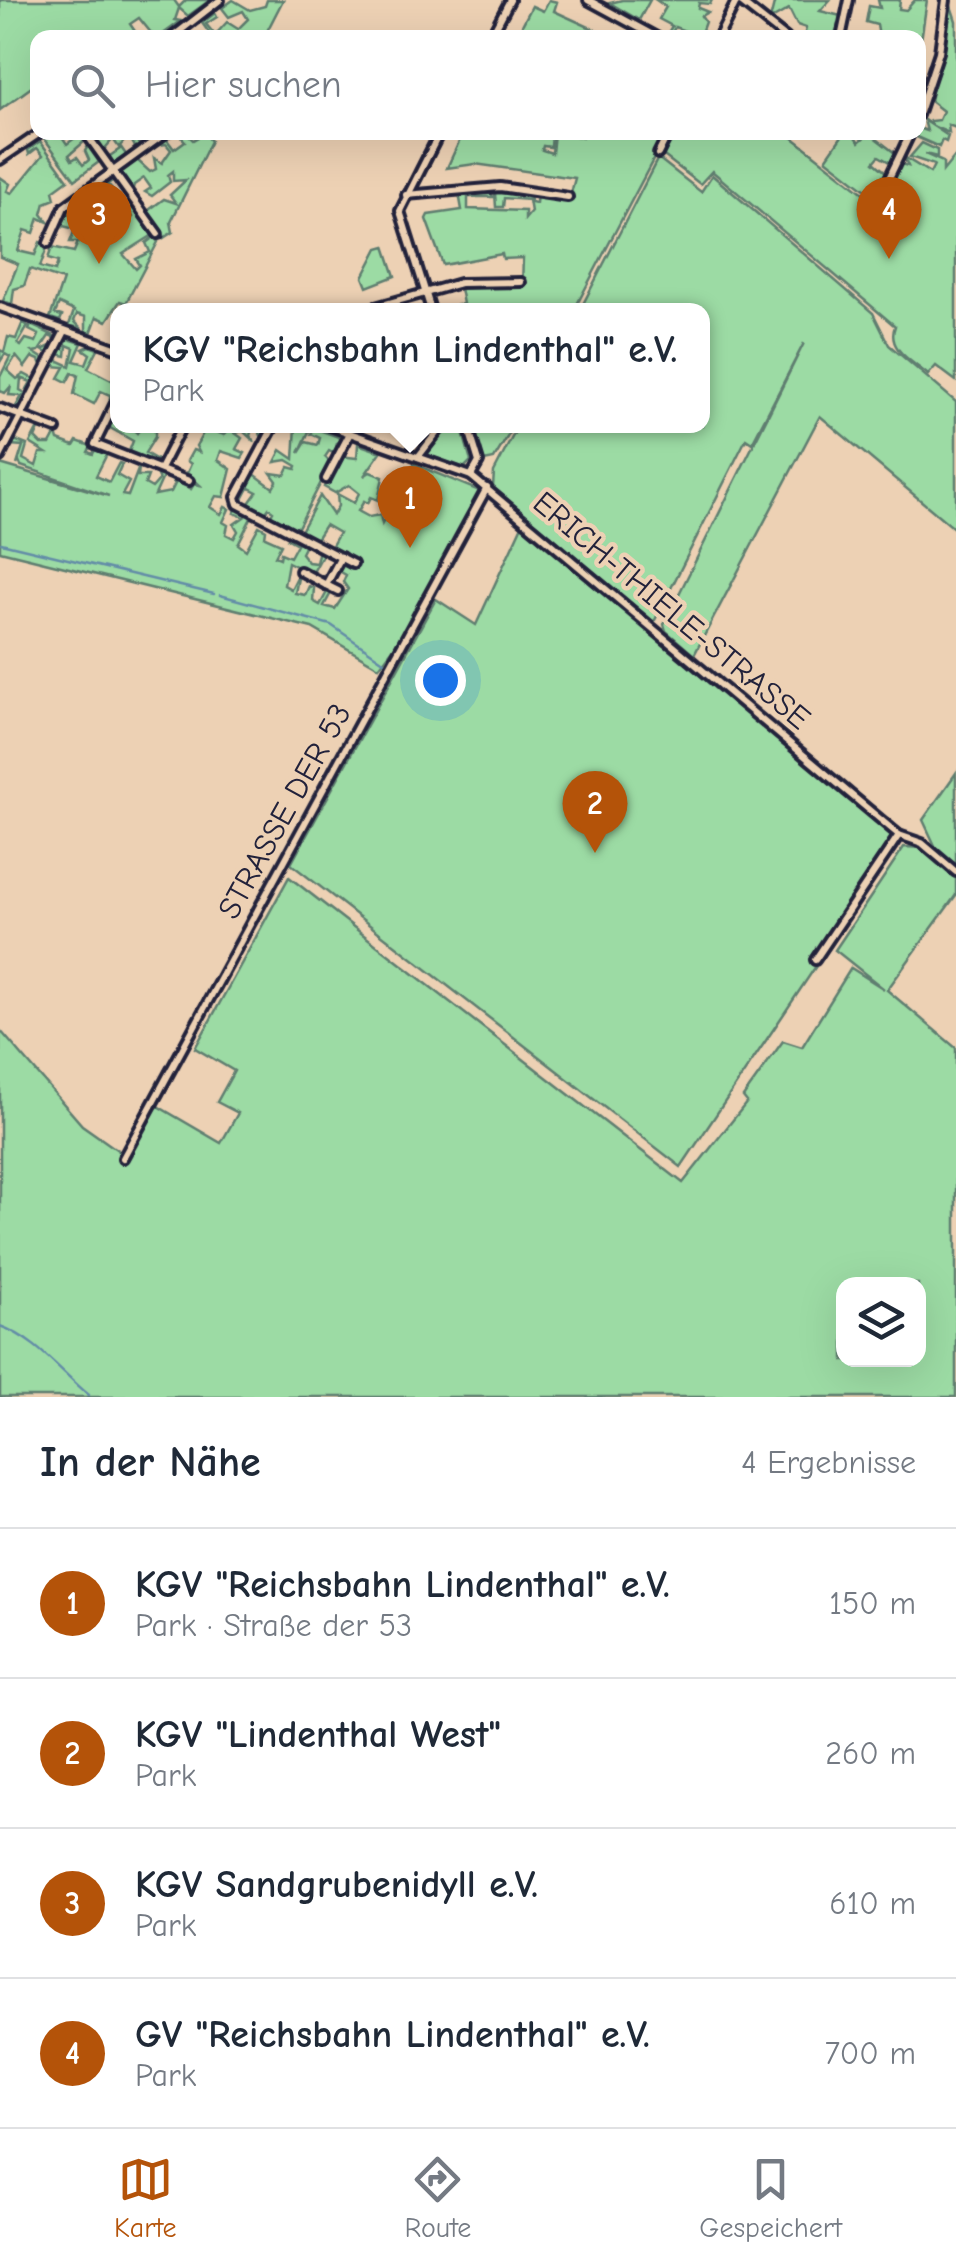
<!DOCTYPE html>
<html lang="de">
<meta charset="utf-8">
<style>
:root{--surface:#fff;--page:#f6f6f7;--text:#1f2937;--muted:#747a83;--line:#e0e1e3;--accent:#b45309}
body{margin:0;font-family:"Comic Neue",sans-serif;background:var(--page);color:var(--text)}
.controls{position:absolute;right:30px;bottom:30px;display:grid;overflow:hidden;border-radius:20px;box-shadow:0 10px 40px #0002}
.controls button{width:90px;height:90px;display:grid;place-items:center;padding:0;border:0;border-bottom:2px solid var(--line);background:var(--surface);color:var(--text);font:50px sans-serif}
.you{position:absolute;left:440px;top:680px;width:35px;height:35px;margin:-25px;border:8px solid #fff;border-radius:50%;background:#1a73e8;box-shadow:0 0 0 15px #1a73e833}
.badge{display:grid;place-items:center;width:65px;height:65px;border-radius:50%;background:var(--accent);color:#fff;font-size:32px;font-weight:700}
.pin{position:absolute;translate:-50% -82px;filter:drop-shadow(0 2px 5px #0008)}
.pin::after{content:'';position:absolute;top:52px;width:35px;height:30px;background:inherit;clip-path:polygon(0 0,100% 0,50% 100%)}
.popup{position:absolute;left:110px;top:303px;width:600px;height:130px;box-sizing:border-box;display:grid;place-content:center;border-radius:20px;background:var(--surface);filter:drop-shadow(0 2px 8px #0005);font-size:32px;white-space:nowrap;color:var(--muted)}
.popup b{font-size:38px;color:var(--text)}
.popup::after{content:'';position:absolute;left:50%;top:100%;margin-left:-20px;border:20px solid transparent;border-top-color:var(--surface)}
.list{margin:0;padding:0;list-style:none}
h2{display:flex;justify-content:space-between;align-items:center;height:130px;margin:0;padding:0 40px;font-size:42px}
h2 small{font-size:32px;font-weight:400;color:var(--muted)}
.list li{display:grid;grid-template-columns:65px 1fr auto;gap:30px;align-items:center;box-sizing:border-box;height:150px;padding:0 40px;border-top:2px solid var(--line)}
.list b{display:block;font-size:38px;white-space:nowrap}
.list p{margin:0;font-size:32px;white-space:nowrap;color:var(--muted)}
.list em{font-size:32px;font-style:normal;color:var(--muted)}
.icon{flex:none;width:55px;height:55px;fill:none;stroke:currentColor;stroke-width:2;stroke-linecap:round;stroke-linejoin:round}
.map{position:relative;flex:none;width:956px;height:1397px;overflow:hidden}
.search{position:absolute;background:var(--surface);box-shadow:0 10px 40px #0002;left:30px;right:30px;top:30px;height:110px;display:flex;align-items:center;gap:25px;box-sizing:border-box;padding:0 35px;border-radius:20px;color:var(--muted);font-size:38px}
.sheet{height:730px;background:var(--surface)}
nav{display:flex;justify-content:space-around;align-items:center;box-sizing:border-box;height:140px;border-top:2px solid var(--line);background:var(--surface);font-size:28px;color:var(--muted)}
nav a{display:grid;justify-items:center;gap:5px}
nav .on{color:var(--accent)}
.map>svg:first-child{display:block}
</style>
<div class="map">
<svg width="956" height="1397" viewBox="0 0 956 1397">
<rect width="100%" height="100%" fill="#edd1b4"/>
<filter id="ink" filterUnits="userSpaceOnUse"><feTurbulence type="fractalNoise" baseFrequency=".01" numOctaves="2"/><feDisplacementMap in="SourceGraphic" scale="20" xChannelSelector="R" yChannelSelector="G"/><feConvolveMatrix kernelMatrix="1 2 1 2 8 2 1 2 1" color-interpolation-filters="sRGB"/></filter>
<g filter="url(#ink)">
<g fill="#9cdba4" stroke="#5f7e70" stroke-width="2.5" fill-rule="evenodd">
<path d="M0,0H174L179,7L186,0H210L188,16L179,8L175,20L181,21L159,37H148L152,34L139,18L130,24L139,37L38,38L37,83L0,110Z"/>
<path d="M233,0L250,10L265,6L267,0H283L264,37H212L202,23L215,13L217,17L206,24L215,35L227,22L238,29L248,19L243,11L229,17L222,8Z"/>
<path d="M549,0L557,2L554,11L611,37H516L532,6L543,11Z"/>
<path d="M622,0H650L639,20L610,3Z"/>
<path d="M656,0H712L710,4L699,3L698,8L708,12L701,16L705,22L702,30L709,37H682L685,31L675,27L670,37L666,36L672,26L659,19L666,7Z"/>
<path d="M775,0H830L820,11L841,16L834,37L815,33L804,37L806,28L797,25L789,9L770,20Z"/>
<path d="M878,0H900L899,9L906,10L915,0H927L919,54L918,38L879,37L877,25L866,22L869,6L880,8Z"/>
<path d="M949,0L956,21V128L948,125L949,133L932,126L930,121L939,120L943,111L930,101Z"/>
<path d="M924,120L948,136L946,142L942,140L939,147L914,136L919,128L927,131Z"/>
<path d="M52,132L64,133L61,135L67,144L80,134L85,141L69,155L72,160L77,157L83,165L89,160L85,151L88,146L99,162L75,180L44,138Z"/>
<path d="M659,132L665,137L574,310H454L453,306L463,304L460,288L522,285L523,258L503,259L502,254L443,265L426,219L428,215L462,210L459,193L469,196L472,192H491L493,197H468V209L525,211V219L531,212L529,200L504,198L503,207H496L495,193L528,194L529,198L530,194L531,202L536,203L537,195L569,201L575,178L475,164L447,168L463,133H552L551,147L543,146L542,150L552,153L554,133L582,137L584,133Z"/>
<path d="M93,133H131L141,147L131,154L135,147L129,136L120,146L127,156L112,165L107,158L120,149L113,139L102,152L90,135Z"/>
<path d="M178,133H186L193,140L205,133L211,141L171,222L173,232L162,239L146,212L164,199L176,203L170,195L186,180L173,181V171L168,175L170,182L152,196L145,192L151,188L144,178L134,185L132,192L119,174L136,159L150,172L156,169L154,158L162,163L171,150L166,144L153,146L165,137L174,149L185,141Z"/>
<path d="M671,133H787L903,224L905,221L883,204L901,164L908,166L904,157L930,173L934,165L910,157L922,143L937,150V157L925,154L943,162V171L956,155V381L936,366L928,375C912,361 886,349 895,326L712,171L700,184L660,153Z"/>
<path d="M844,133H852L859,142L869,133L895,153L891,163L879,156L874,162L886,172L877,188L866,190L826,159Z"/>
<path d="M40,141L68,180L53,191L55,199L45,203L42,214L48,222L39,218L34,233L25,230L18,251L35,255L40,242L48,245L40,267L55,271L58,262L48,259L52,247L74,252L78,242H70L75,229L63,226L56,233L73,205L69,213L75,222L83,218L80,213L89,211L81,199L111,177L112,181L91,197L100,215L96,219L100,225L111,217L113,207L108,199L111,195L103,189L109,185L123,204L130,203L122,209L121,226L133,217L129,210L132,206L153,235L123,254L136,269L140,265L136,259L150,252L146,243L154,237L158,242L126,303L120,301L107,321L97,317L91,333L86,331V317L77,314L74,321L82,329L69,325L74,311L59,304L55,314L62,316L60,321L50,318L63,280L30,269L24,286L14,289L12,304L3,301L18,264L0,257V177L10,184L7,191L12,193L43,155L37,148L29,154L28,150Z"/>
<path d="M658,158L701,192L712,175L873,313L889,345L956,402V530L820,416L694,655L666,631L664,624L804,343L752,443L746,439L654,622L493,487L494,472L518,426H702V310H580Z"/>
<path d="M385,246L395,276L367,287L363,277L378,248Z"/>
<path d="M23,322L28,326L18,344L21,346L26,339L36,342L39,335L29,330L31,325L59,338L50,355L42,350L53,345L54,338L49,336L39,351L33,352L47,361L43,370L39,360L32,357L25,367L16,356L7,370L17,379L24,374L37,381L31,391L27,389L31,382L21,378L20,390L29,395L18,411L14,410L22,396L9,395L11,386L5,393L0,391V377L10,357L5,354L0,362V350L4,352L8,337L16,339Z"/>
<path d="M65,338L82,343L74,361L86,364L90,354L83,349L89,346L98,349L88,368L117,383L109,407L110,395L101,391L94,404L74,394L78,375L72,373L67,382L59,378L65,367L51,366L55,359L70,366L74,348L67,345L66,356L57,354Z"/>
<path d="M110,421L130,426L137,433L142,426H155V437L145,453L159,461L128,454L133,441L110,428L101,435Z"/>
<path d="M39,426L46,429H39L35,438L41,444H50L56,433L58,440L74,446L77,441L91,446L88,452L93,454L96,448L108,452L96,476L109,482L119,463L122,464L117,475L129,482L122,495L128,496L139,467L138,476H148L145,484L152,488L159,480L155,471L164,475L155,495L171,492L175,484L169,478L191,489L194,484L200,485L187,473L191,464L187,461L193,450L199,452L196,446L206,428L224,435L232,426H256L267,432L263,440L259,431L252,429L250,436L255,442L243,431L235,433L242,438L236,449L245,453L242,458L221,451L218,460L231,469L224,497L216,496L210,507L221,514L225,507L229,509L223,522L228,525L226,534L234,538L238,531L234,524L244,517L234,513L237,508L252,516L238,544L246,550L259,526L266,530L265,537L281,544L275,556L280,558L281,553L290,557L297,544L288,539L293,536L306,543L301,553L308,562L316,563L319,549L324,552L312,574L288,562L284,585L291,589L299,573L295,593L305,595L309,586L314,588L313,601L320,605L327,592L321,585L337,594L331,593L324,606L335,609L348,589L343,582L346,575L339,571L333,577L340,563L353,566L355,562L330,549L339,533L325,525L316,539L325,546L300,533L320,496L333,515L338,506L337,494L354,503L359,493L349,485L335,493L324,487L340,456L357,458L358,444L381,452L364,476L370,472L383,477L378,500L371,497L368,503L364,501L358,511L369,517L380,515L382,524L414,464L482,492L405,633L379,667L312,628L0,551V464L109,496L21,466L19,461L17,465L23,446L9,445L12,439L27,445L23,459L36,466L40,453H46L30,443Z"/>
<path d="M296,426L311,427L299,453L306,442L318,445L320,438L311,434L314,428L344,439L337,443L335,454L329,451L325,457L331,463L296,531L269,518L273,511L269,508L264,515L247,506L257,492L249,488L241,503L239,498L253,473L273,488L277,481L271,473L285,475L289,467L296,469L297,466L287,460L275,462L281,450L294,459Z"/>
<path d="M461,426L471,461L464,468L425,454L444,427Z"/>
<path d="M473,426H514L494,459L484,461Z"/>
<path d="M524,521L900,841L681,1167L291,864L436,599L476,625Z"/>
<path d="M956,773V869L938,852L923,820Z"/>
<path d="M904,847L923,848L956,876V895L887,990L956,1048V1397H0V1030L82,1125L126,1156L154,1104L221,1143L238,1113L217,1102L234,1071L195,1048L289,877L683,1183L747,1102L743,1097L783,1041L802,1047L851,968L884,989L835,950ZM844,1284H918V1360H844Z"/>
</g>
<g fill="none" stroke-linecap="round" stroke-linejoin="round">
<g stroke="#638da7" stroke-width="2.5">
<path d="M1,543L214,594"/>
<path d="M220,595L331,625L388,664"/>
<path d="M0,1326C36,1339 60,1371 89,1395"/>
</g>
<g stroke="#22223b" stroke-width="14">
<g id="minor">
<path d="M588,0L658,38"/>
<path d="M738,0L786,38"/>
<path d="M171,38L220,0"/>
<path d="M490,38L510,0"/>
<path d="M718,38L737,0"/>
<path d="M841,38L849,0"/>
<path d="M918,115L939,52L946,0"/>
<path d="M85,132L158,234"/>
<path d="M658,154L669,132"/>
<path d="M0,160L41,132"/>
<path d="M406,195L500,187L568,197"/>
<path d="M878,201L911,132"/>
<path d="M48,243L64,207L167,132"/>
<path d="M0,307L118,349"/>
<path d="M365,310L460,283L521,282"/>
<path d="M431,310L400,211L440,132"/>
<path d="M118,397L95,444L189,481"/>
<path d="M0,408L56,429"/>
<path d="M274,426L236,497L238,504L353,564"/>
<path d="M330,426L471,476L899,835L922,843L956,872"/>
<path d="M468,426L479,462L471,476"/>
<path d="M0,457L65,331"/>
<path d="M418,457L442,426"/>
<path d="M161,467L182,426"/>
<path d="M326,479L350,433"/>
<path d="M300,571L326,585L341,557"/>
<path d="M326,585L338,591"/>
<path d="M815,960L899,835"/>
<path d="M123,1158L487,488"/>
</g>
</g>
<use href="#minor" stroke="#edd1b4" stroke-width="6"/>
</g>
</g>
<g text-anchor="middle" stroke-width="9" stroke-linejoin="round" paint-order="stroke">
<g font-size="32" fill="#22223b" stroke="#edd1b4">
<text transform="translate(672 610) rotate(40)" y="11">ERICH-THIELE-STRASSE</text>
<text transform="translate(284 811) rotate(-61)" y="11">STRASSE DER 53</text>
</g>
</g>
</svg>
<div class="controls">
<button><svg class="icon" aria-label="layers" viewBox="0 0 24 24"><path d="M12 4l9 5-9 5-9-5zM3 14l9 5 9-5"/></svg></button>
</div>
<div class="you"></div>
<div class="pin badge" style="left:410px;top:548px">1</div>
<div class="popup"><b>KGV &quot;Reichsbahn Lindenthal&quot; e.V.</b>Park</div>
<div class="pin badge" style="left:595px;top:853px">2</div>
<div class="pin badge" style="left:99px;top:264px">3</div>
<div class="pin badge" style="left:889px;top:259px">4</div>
<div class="search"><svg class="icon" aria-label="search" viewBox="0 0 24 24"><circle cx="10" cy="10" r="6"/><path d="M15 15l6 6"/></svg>Hier suchen</div>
</div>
<section class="sheet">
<h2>In der Nähe<small>4 Ergebnisse</small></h2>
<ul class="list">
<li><span class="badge">1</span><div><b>KGV &quot;Reichsbahn Lindenthal&quot; e.V.</b><p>Park · Straße der 53</p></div><em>150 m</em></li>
<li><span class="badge">2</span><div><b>KGV &quot;Lindenthal West&quot;</b><p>Park</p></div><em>260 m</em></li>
<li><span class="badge">3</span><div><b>KGV Sandgrubenidyll e.V.</b><p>Park</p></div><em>610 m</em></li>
<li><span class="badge">4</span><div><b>GV &quot;Reichsbahn Lindenthal&quot; e.V.</b><p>Park</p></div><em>700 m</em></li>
</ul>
</section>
<nav>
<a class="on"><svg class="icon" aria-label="map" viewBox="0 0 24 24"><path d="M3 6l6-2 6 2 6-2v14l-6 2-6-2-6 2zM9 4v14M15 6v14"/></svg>Karte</a>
<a><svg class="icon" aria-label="directions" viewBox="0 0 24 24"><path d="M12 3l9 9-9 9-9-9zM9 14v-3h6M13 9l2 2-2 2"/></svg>Route</a>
<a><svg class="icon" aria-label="saved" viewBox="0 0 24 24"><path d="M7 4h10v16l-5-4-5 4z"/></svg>Gespeichert</a>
</nav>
